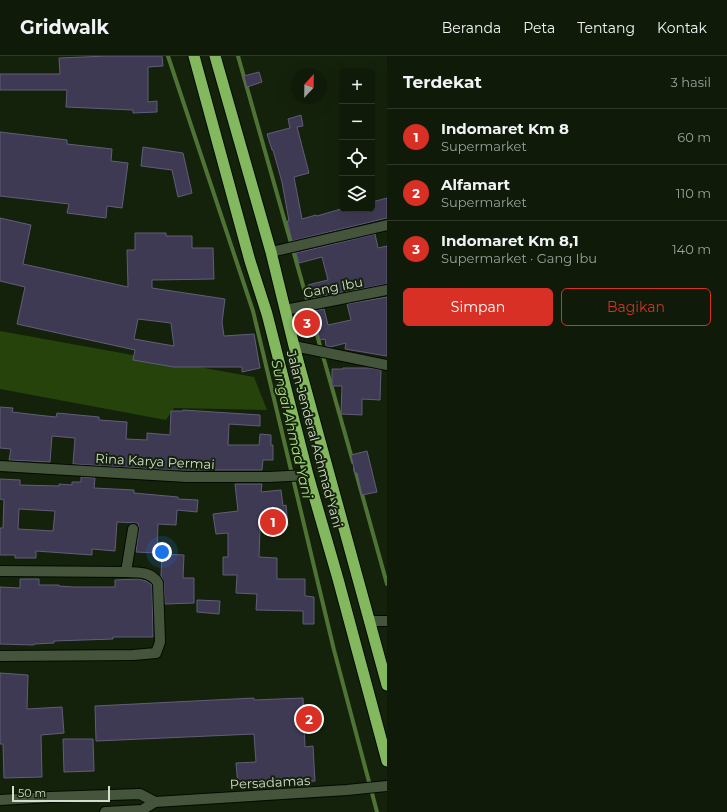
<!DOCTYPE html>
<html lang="id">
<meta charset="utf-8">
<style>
:root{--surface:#101a08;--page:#192312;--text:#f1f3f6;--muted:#9ca19c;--line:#303829;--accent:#d93025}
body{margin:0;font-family:Montserrat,sans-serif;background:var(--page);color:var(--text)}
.controls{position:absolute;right:12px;top:12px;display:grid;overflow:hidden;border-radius:6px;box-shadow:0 4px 16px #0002}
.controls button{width:36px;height:36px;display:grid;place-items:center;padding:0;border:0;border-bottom:1px solid var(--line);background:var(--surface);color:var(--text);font:20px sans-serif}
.compass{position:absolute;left:291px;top:12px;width:36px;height:36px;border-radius:50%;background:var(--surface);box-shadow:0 4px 16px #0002;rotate:22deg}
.scale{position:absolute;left:12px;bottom:10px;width:98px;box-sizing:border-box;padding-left:4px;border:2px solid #d5decf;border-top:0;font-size:11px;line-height:14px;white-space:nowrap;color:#d5decf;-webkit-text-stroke:3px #15220b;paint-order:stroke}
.you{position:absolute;left:162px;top:496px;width:14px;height:14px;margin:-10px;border:3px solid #fff;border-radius:50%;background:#1a73e8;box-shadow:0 0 0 6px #1a73e833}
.badge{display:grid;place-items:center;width:26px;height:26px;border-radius:50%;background:var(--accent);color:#fff;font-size:13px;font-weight:700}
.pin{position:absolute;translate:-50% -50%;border:2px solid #fff;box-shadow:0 1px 4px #0006}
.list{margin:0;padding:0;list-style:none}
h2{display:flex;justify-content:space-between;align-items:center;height:52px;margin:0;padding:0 16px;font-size:17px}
h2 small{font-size:13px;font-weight:400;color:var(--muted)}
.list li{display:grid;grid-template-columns:26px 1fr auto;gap:12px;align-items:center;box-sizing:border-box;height:56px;padding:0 16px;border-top:1px solid var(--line)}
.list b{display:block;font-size:15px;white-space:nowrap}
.list p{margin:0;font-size:13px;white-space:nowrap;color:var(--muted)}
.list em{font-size:13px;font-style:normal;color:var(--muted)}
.actions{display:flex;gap:8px;padding:12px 16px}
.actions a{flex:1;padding:9px 0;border:1px solid var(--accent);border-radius:6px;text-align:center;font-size:14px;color:var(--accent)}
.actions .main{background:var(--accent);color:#fff}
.icon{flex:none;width:22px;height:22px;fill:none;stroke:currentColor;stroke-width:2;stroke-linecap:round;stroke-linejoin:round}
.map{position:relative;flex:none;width:387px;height:756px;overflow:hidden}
header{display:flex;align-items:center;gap:24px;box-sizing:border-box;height:56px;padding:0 20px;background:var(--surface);border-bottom:1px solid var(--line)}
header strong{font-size:19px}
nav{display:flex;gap:22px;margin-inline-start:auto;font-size:14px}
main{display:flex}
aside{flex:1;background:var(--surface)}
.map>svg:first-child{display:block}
</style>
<header>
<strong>Gridwalk</strong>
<nav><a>Beranda</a><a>Peta</a><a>Tentang</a><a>Kontak</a></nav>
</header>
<main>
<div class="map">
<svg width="387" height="756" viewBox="0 0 387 756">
<rect width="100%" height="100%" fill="#15220b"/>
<path fill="#25430a" d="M0,275L254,321L267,354L174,352L166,364L0,333Z"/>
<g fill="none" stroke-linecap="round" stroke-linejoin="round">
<g stroke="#4e7334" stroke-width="4">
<path d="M168,0L253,255L334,594L377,756"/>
<path d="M238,0L353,406"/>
<path d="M355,413L387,528"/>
</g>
</g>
<g fill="#3e3a53" stroke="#615d79" fill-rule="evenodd">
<path d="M108,0H162L163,10L148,11V46L157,45V56L133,57V54L66,51L67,34H0V18H60L59,2Z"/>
<path d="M259,16L262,26L247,31L244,20Z"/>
<path d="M301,59L303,70L297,71L309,117L294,121L302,163L316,159L317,160L341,153H372V146L387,142V162L292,185L287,165H289L282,126L273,94H272L267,78L290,72L288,63Z"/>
<path d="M0,76L67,84V88L112,93L111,105L128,107L122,152L107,150L106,162L67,157L69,148L0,140Z"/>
<path d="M143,91L183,97L192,137L178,141L172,114L141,110Z"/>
<path d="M0,162L31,169L23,208L128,231L127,194H135V177H166V180H192V192H213L214,223L152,224V232L225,243L222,266L224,280L254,278L260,312L242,316V311H174L133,304L135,294L17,268L25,231L0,225ZM138,263L171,267L174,290L134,283Z"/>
<path d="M375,178L378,192L387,190V228L311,242L308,229L328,224L322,201L299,207L296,197Z"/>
<path d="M387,241V300L345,293L346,287L330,291L326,290L325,283L320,284L312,255L324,253L328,269L351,264L347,248Z"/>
<path d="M343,312H371L381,314L380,344L362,343V359L341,358L342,330H332V313H343Z"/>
<path d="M0,351L13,352L12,356L37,359L56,361L57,357L99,361V364L127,366L126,383L147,384V377L170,379L171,355H183V354L260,359V370L229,368L228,389H259L260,378L271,379V389H273V404H263L262,414H170L73,408L75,382L52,380L50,406L9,404L11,393L0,392Z"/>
<path d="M367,395L377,436L362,439L357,417H355L351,399Z"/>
<path d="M81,421L95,422L94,432L134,434V437L178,441V443L198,444L197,456L177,454L176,469L158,468L157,497L136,496L139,474L138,467L117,466L115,495L92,493V499L36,495V502H15V499H0V472H3L4,444L0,443V423L20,424V429L59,430V428L72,429V426H81ZM19,453L55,455L53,475L18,473Z"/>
<path d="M235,428H262L261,436L281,434L283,450L286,449L288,470L260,473L259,501L277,502V523H305V540L314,541V568H303V555L256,554L257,538L236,537L237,519H223V501H228V477L216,478L213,458L238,455Z"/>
<path d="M162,498L184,499L183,522H194V547L165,548L164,527L161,520Z"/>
<path d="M20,523H39V529H59V530L73,531H115V524L139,523L146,525L152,529L153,581H113V583L54,585V587L34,588V589L0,588V531L20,532Z"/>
<path d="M197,544L220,545L219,558L197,556Z"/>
<path d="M0,617L28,619L27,653L62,651L64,677L41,679L42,721L4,722L3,688H0Z"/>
<path d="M254,642V644L303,642L305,691L313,690L315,725L238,730L236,707L256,706L254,678L96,685L95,650Z"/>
<path d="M63,683H93L94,715L64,716Z"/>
</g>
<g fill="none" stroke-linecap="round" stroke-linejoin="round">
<g stroke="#020b00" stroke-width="12">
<g id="minor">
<path d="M271,196L387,169"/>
<path d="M285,254L387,234"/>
<path d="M294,290L387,309"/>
<path d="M0,410L187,421H269L308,419"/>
<path d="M0,515L126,516C138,517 151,515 158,527L160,586L156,597L133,599L0,600"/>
<path d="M126,516L133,473"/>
<path d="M369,565H387"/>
<path d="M0,744L50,741L140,738L155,746"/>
<path d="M155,746L347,734L387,730"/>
<path d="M105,756L142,754L155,746"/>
</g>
</g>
<g stroke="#020b00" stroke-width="13">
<g id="trunk">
<path d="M194,0L250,205L267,258L308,419L338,523L387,705"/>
<path d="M215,0L271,196L294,290L387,629"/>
</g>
</g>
<use href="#minor" stroke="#45553c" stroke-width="10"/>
<use href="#trunk" stroke="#84b85e" stroke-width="11"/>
</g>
<g text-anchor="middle" stroke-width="4" stroke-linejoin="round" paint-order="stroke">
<g font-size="13" fill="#d5decf" stroke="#15220b">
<text transform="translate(333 231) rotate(-11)" y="5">Gang Ibu</text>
<text transform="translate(315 383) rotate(75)" y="5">Jalan Jenderal Achmad Yani</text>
<text transform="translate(155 405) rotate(3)" y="5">Rina Karya Permai</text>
<text transform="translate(270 726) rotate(-3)" y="5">Persadamas</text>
</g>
<g font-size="14" font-style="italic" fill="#ace288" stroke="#15220b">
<text transform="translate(292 373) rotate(77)" y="5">Sungai Ahmad Yani</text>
</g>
</g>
</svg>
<div class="controls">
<button>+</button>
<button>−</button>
<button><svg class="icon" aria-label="locate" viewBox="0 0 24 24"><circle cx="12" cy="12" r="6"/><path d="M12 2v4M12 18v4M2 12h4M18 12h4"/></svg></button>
<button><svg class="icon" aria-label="layers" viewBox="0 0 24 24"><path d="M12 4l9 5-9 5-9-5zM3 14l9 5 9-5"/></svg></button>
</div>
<svg class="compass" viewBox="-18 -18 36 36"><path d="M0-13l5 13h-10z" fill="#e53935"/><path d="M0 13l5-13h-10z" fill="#9ca19c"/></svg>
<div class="scale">50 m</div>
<div class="you"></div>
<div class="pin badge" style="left:273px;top:466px">1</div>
<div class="pin badge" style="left:309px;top:663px">2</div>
<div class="pin badge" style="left:307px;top:267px">3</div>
</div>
<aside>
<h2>Terdekat<small>3 hasil</small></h2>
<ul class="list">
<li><span class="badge">1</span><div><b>Indomaret Km 8</b><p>Supermarket</p></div><em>60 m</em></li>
<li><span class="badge">2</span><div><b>Alfamart</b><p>Supermarket</p></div><em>110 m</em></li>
<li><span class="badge">3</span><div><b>Indomaret Km 8,1</b><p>Supermarket · Gang Ibu</p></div><em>140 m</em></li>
</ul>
<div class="actions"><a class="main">Simpan</a><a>Bagikan</a></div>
</aside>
</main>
